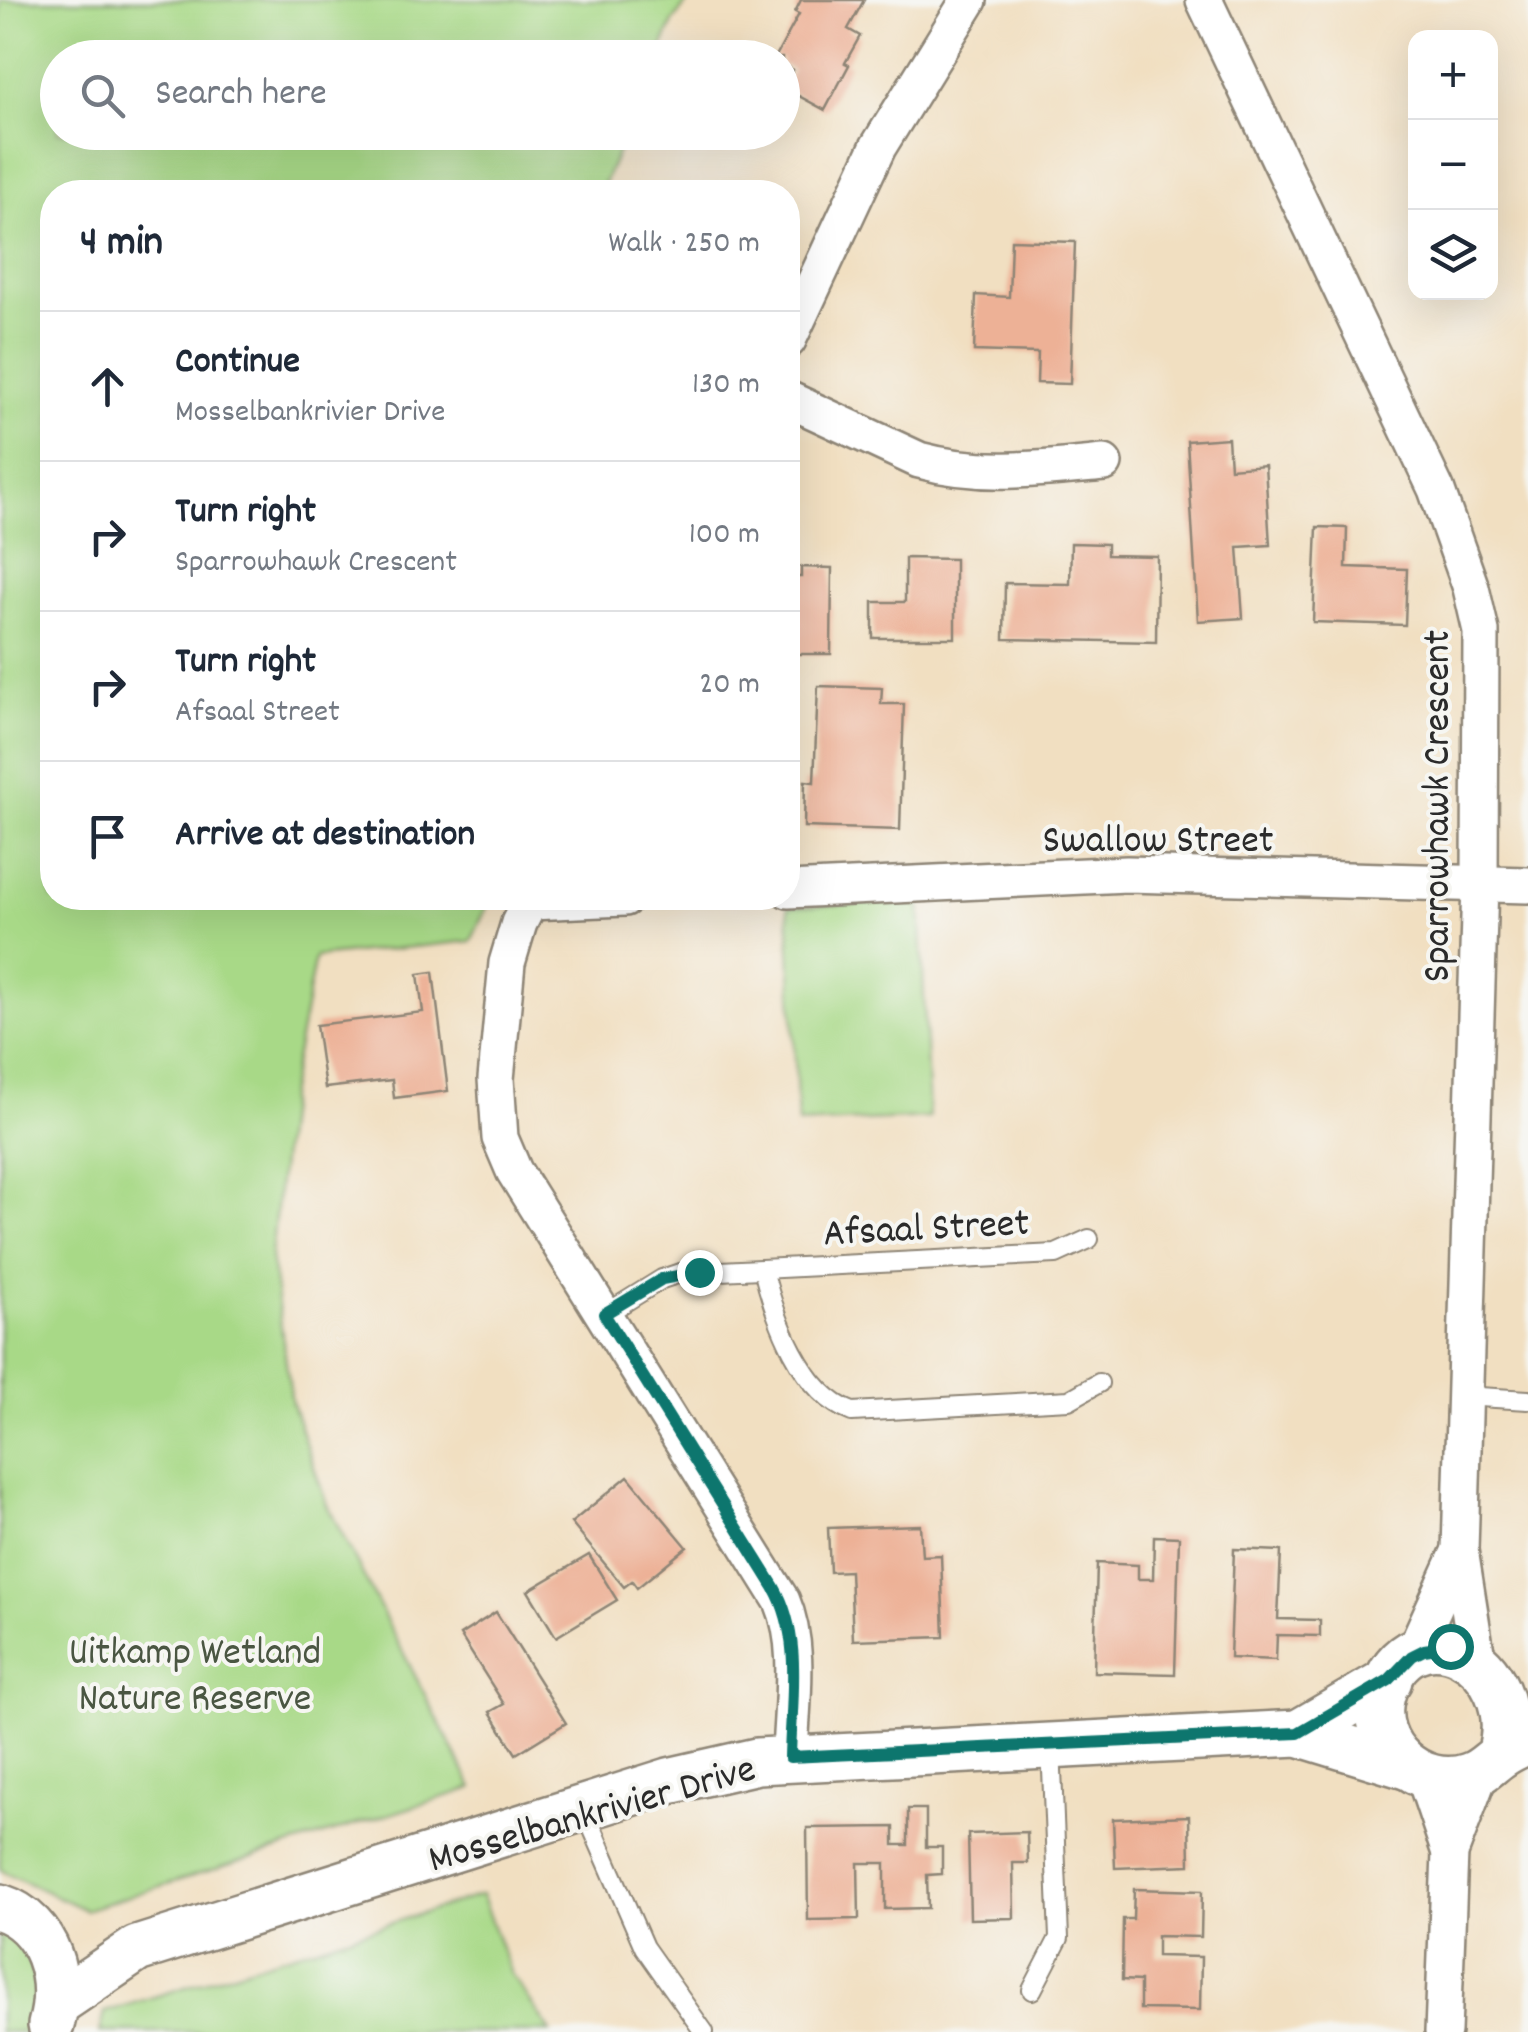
<!DOCTYPE html>
<meta charset="utf-8">
<style>
:root{--surface:#fff;--page:#f6f6f7;--text:#1f2937;--muted:#747a83;--line:#e0e1e3}
body{margin:0;font-family:Dekko,sans-serif;background:var(--page);color:var(--text)}
.controls{position:absolute;right:30px;top:30px;display:grid;overflow:hidden;border-radius:20px;box-shadow:0 10px 40px #0002}
.controls button{width:90px;height:90px;display:grid;place-items:center;padding:0;border:0;border-bottom:2px solid var(--line);background:var(--surface);color:var(--text);font:50px sans-serif}
.stop{position:absolute;width:30px;height:30px;margin:-22px;border:8px solid #0f766e;border-radius:50%;background:#fff}
.stop.end{background:#0f766e;border-color:#fff;box-shadow:0 2px 10px #0008}
.list{margin:0;padding:0;list-style:none}
h2{display:flex;justify-content:space-between;align-items:center;height:130px;margin:0;padding:0 40px;font-size:42px}
h2 small{font-size:32px;font-weight:400;color:var(--muted)}
.list li{display:grid;grid-template-columns:65px 1fr auto;gap:30px;align-items:center;box-sizing:border-box;height:150px;padding:0 40px;border-top:2px solid var(--line)}
.list b{display:block;font-size:38px;white-space:nowrap}
.list p{margin:0;font-size:32px;white-space:nowrap;color:var(--muted)}
.list em{font-size:32px;font-style:normal;color:var(--muted)}
.icon{flex:none;width:55px;height:55px;fill:none;stroke:currentColor;stroke-width:2;stroke-linecap:round;stroke-linejoin:round}
.map{position:relative;flex:none;width:1528px;height:2032px;overflow:hidden}
.search{position:absolute;background:var(--surface);box-shadow:0 10px 40px #0002;left:40px;top:40px;width:760px;height:110px;display:flex;align-items:center;gap:25px;box-sizing:border-box;padding:0 35px;border-radius:55px;color:var(--muted);font-size:38px}
.panel{position:absolute;background:var(--surface);box-shadow:0 10px 40px #0002;left:40px;top:180px;width:760px;height:730px;border-radius:40px}
.map>svg:first-child{display:block}
</style>
<div class="map">
<svg width="1528" height="2032" viewBox="0 0 1528 2032">
<rect width="100%" height="100%" fill="#f6f6f2"/>
<filter id="ink" filterUnits="userSpaceOnUse"><feTurbulence type="fractalNoise" baseFrequency=".01" numOctaves="2"/><feDisplacementMap in="SourceGraphic" scale="20" xChannelSelector="R" yChannelSelector="G"/><feConvolveMatrix kernelMatrix="1 2 1 2 8 2 1 2 1" color-interpolation-filters="sRGB"/></filter>
<filter id="wash" filterUnits="userSpaceOnUse"><feTurbulence type="fractalNoise" baseFrequency=".0048" numOctaves="4" result="noise"/><feDisplacementMap in="SourceGraphic" scale="40" xChannelSelector="R" yChannelSelector="G"/><feGaussianBlur stdDeviation="2.25" result="paint"/><feColorMatrix in="noise" values="0 0 0 0 0 0 0 0 0 0 0 0 0 0 0 0 0 1.4 0 .05"/><feComposite in="paint" operator="in"/></filter>
<g filter="url(#wash)">
<rect width="100%" height="100%" fill="#f1dfc1"/>
<g fill="#a8d987" stroke="#6a8259" stroke-width="2.5">
<path d="M0,0H689L674,20L658,57L58,58V132L626,133L600,192H52V898H491L471,941L315,957L288,1096L271,1256L292,1404L327,1505L473,1788L85,1910L0,1870Z"/>
<path d="M920,901L929,1118L798,1124L788,907Z"/>
<path d="M481,1895L511,1974L551,2032H100L105,2012Z"/>
<path d="M0,1929C35,1953 45,1993 28,2032H0Z"/>
</g>
<g id="blocks">
<g fill="#edb196">
<path d="M801,0H864L848,29L860,36L845,63L849,65L825,110L784,88L793,70L782,64V58H775L799,14L795,12Z"/>
<path d="M1011,240L1075,242L1070,384L1037,383L1038,353L974,351L976,295L1009,297Z"/>
<path d="M1228,438L1230,468L1265,465L1270,545L1238,547L1243,618L1198,621L1187,441Z"/>
<path d="M1317,527L1347,528L1346,567L1407,569L1405,625L1313,622Z"/>
<path d="M1071,543L1107,544V555L1157,556L1156,642L1004,639L1005,583L1070,584Z"/>
<path d="M905,558L955,559V638H873V602H905Z"/>
<path d="M801,567L832,568L831,654H788V577H801Z"/>
<path d="M818,686L882,688L881,704H904L900,830L804,827L805,781L814,782Z"/>
<path d="M433,972L448,1091L394,1098L392,1080L325,1088L316,1025L423,1012L418,974Z"/>
<path d="M628,1476L687,1547L637,1588L632,1581L624,1587L571,1523Z"/>
<path d="M920,1525L922,1556L941,1555L944,1637L853,1640L850,1571L830,1572L828,1528Z"/>
<path d="M1154,1536L1179,1537L1175,1674L1094,1672L1097,1563L1138,1565V1579H1153Z"/>
<path d="M1234,1549L1281,1551L1278,1619L1320,1620V1636L1277,1635L1276,1660L1230,1658Z"/>
<path d="M589,1555L617,1600L556,1637L528,1591Z"/>
<path d="M496,1612L566,1723L516,1754L490,1712L504,1704L460,1635Z"/>
<path d="M908,1809H926V1847H942V1874L927,1875L928,1908L885,1909V1863H858L859,1919L808,1920L807,1828L894,1827V1845H908Z"/>
<path d="M1189,1816L1190,1865L1115,1868L1113,1819Z"/>
<path d="M1027,1832L1028,1863H1013L1014,1918L970,1919L968,1834Z"/>
<path d="M1134,1889L1202,1891L1201,1937L1157,1936V1956L1201,1957L1200,2010L1140,2009V1981L1122,1980L1123,1919H1133Z"/>
</g>
</g>
</g>
<g filter="url(#ink)">
<use href="#blocks" fill-opacity="0" stroke="#8e8576" stroke-width="2.5"/>
<g fill="none" stroke-linecap="round" stroke-linejoin="round">
<g stroke="#8e8576" stroke-width="22">
<g id="service">
<path d="M763,1269C775,1318 801,1393 852,1412L1069,1400L1099,1383"/>
<path d="M604,1315L662,1279L680,1273L1056,1254L1089,1239"/>
<path d="M1463,1396L1528,1400"/>
<path d="M584,1809L644,1947L704,2032"/>
<path d="M1032,1990L1059,1938L1051,1746"/>
</g>
</g>
<g stroke="#8e8576" stroke-width="40">
<g id="minor">
<path d="M1204,0L1436,489L1471,588L1481,631L1480,883L1460,1550L1476,1652"/>
<path d="M788,340L878,147L969,0"/>
<path d="M788,399L919,460C980,477 1042,469 1104,463"/>
<path d="M788,890L1127,874L1528,885"/>
<path d="M532,898L519,923L507,963L496,1079L500,1138L514,1171L782,1601C802,1648 791,1707 790,1757"/>
<path d="M530,902L625,898"/>
<path d="M1412,1656L1460,1550"/>
<path d="M1424,1776L1450,1853"/>
<path d="M1443,2032L1450,1853L1481,1771"/>
</g>
</g>
<g stroke="#8e8576" stroke-width="50">
<g id="tertiary">
<path d="M1298,1733L1389,1680"/>
<path d="M1500,1755C1528,1658 1408,1600 1382,1695C1368,1746 1420,1793 1469,1776C1483,1772 1490,1762 1501,1755C1509,1749 1519,1745 1528,1741"/>
<path d="M0,1907C49,1923 64,1980 51,2025"/>
<path d="M57,2003L137,1949L669,1781L757,1761L1298,1733L1406,1766"/>
</g>
</g>
<use href="#service" stroke="#fff" stroke-width="18"/>
<use href="#minor" stroke="#fff" stroke-width="35"/>
<use href="#tertiary" stroke="#fff" stroke-width="45"/>
</g>
</g>
<g fill="none" stroke-linecap="round" stroke-linejoin="round" filter="url(#ink)">
<path stroke="#0f766e" stroke-width="12" d="M699,1272L662,1279L604,1314L774,1587C803,1638 791,1701 790,1757L1298,1733L1389,1680L1412,1656L1424,1650L1450,1646"/>
</g>
<g text-anchor="middle" stroke-width="8" stroke-linejoin="round" paint-order="stroke">
<g font-size="40" fill="#2b2b2b" stroke="#f6f6f2">
<text transform="translate(1434 806) rotate(-90)" y="14">Sparrowhawk Crescent</text>
<text x="1158" y="851">Swallow Street</text>
<text transform="translate(926 1225) rotate(-3)" y="14">Afsaal Street</text>
<text transform="translate(591 1811) rotate(-16)" y="14">Mosselbankrivier Drive</text>
</g>
<g font-size="40" fill="#4a5642" stroke="#f6f6f2">
<text x="195" y="1663">Uitkamp Wetland<tspan x="195" dy="46">Nature Reserve</tspan></text>
</g>
</g>
</svg>
<div class="controls">
<button>+</button>
<button>−</button>
<button><svg class="icon" aria-label="layers" viewBox="0 0 24 24"><path d="M12 4l9 5-9 5-9-5zM3 14l9 5 9-5"/></svg></button>
</div>
<div class="stop" style="left:1450px;top:1646px"></div>
<div class="stop end" style="left:699px;top:1272px"></div>
<div class="search"><svg class="icon" aria-label="search" viewBox="0 0 24 24"><circle cx="10" cy="10" r="6"/><path d="M15 15l6 6"/></svg>Search here</div>
<section class="panel">
<h2>4 min<small>Walk · 250 m</small></h2>
<ul class="list">
<li><svg class="icon" aria-label="ahead" viewBox="0 0 24 24"><path d="M12 20V5M6 11l6-6 6 6"/></svg><div><b>Continue</b><p>Mosselbankrivier Drive</p></div><em>130 m</em></li>
<li><svg class="icon" aria-label="right" viewBox="0 0 24 24"><path d="M7 20v-9h11M14 6l5 5-5 5"/></svg><div><b>Turn right</b><p>Sparrowhawk Crescent</p></div><em>100 m</em></li>
<li><svg class="icon" aria-label="right" viewBox="0 0 24 24"><path d="M7 20v-9h11M14 6l5 5-5 5"/></svg><div><b>Turn right</b><p>Afsaal Street</p></div><em>20 m</em></li>
<li><svg class="icon" aria-label="arrive" viewBox="0 0 24 24"><path d="M6 21V4h12l-3 4 3 4H6"/></svg><div><b>Arrive at destination</b></div></li>
</ul>
</section>
</div>
